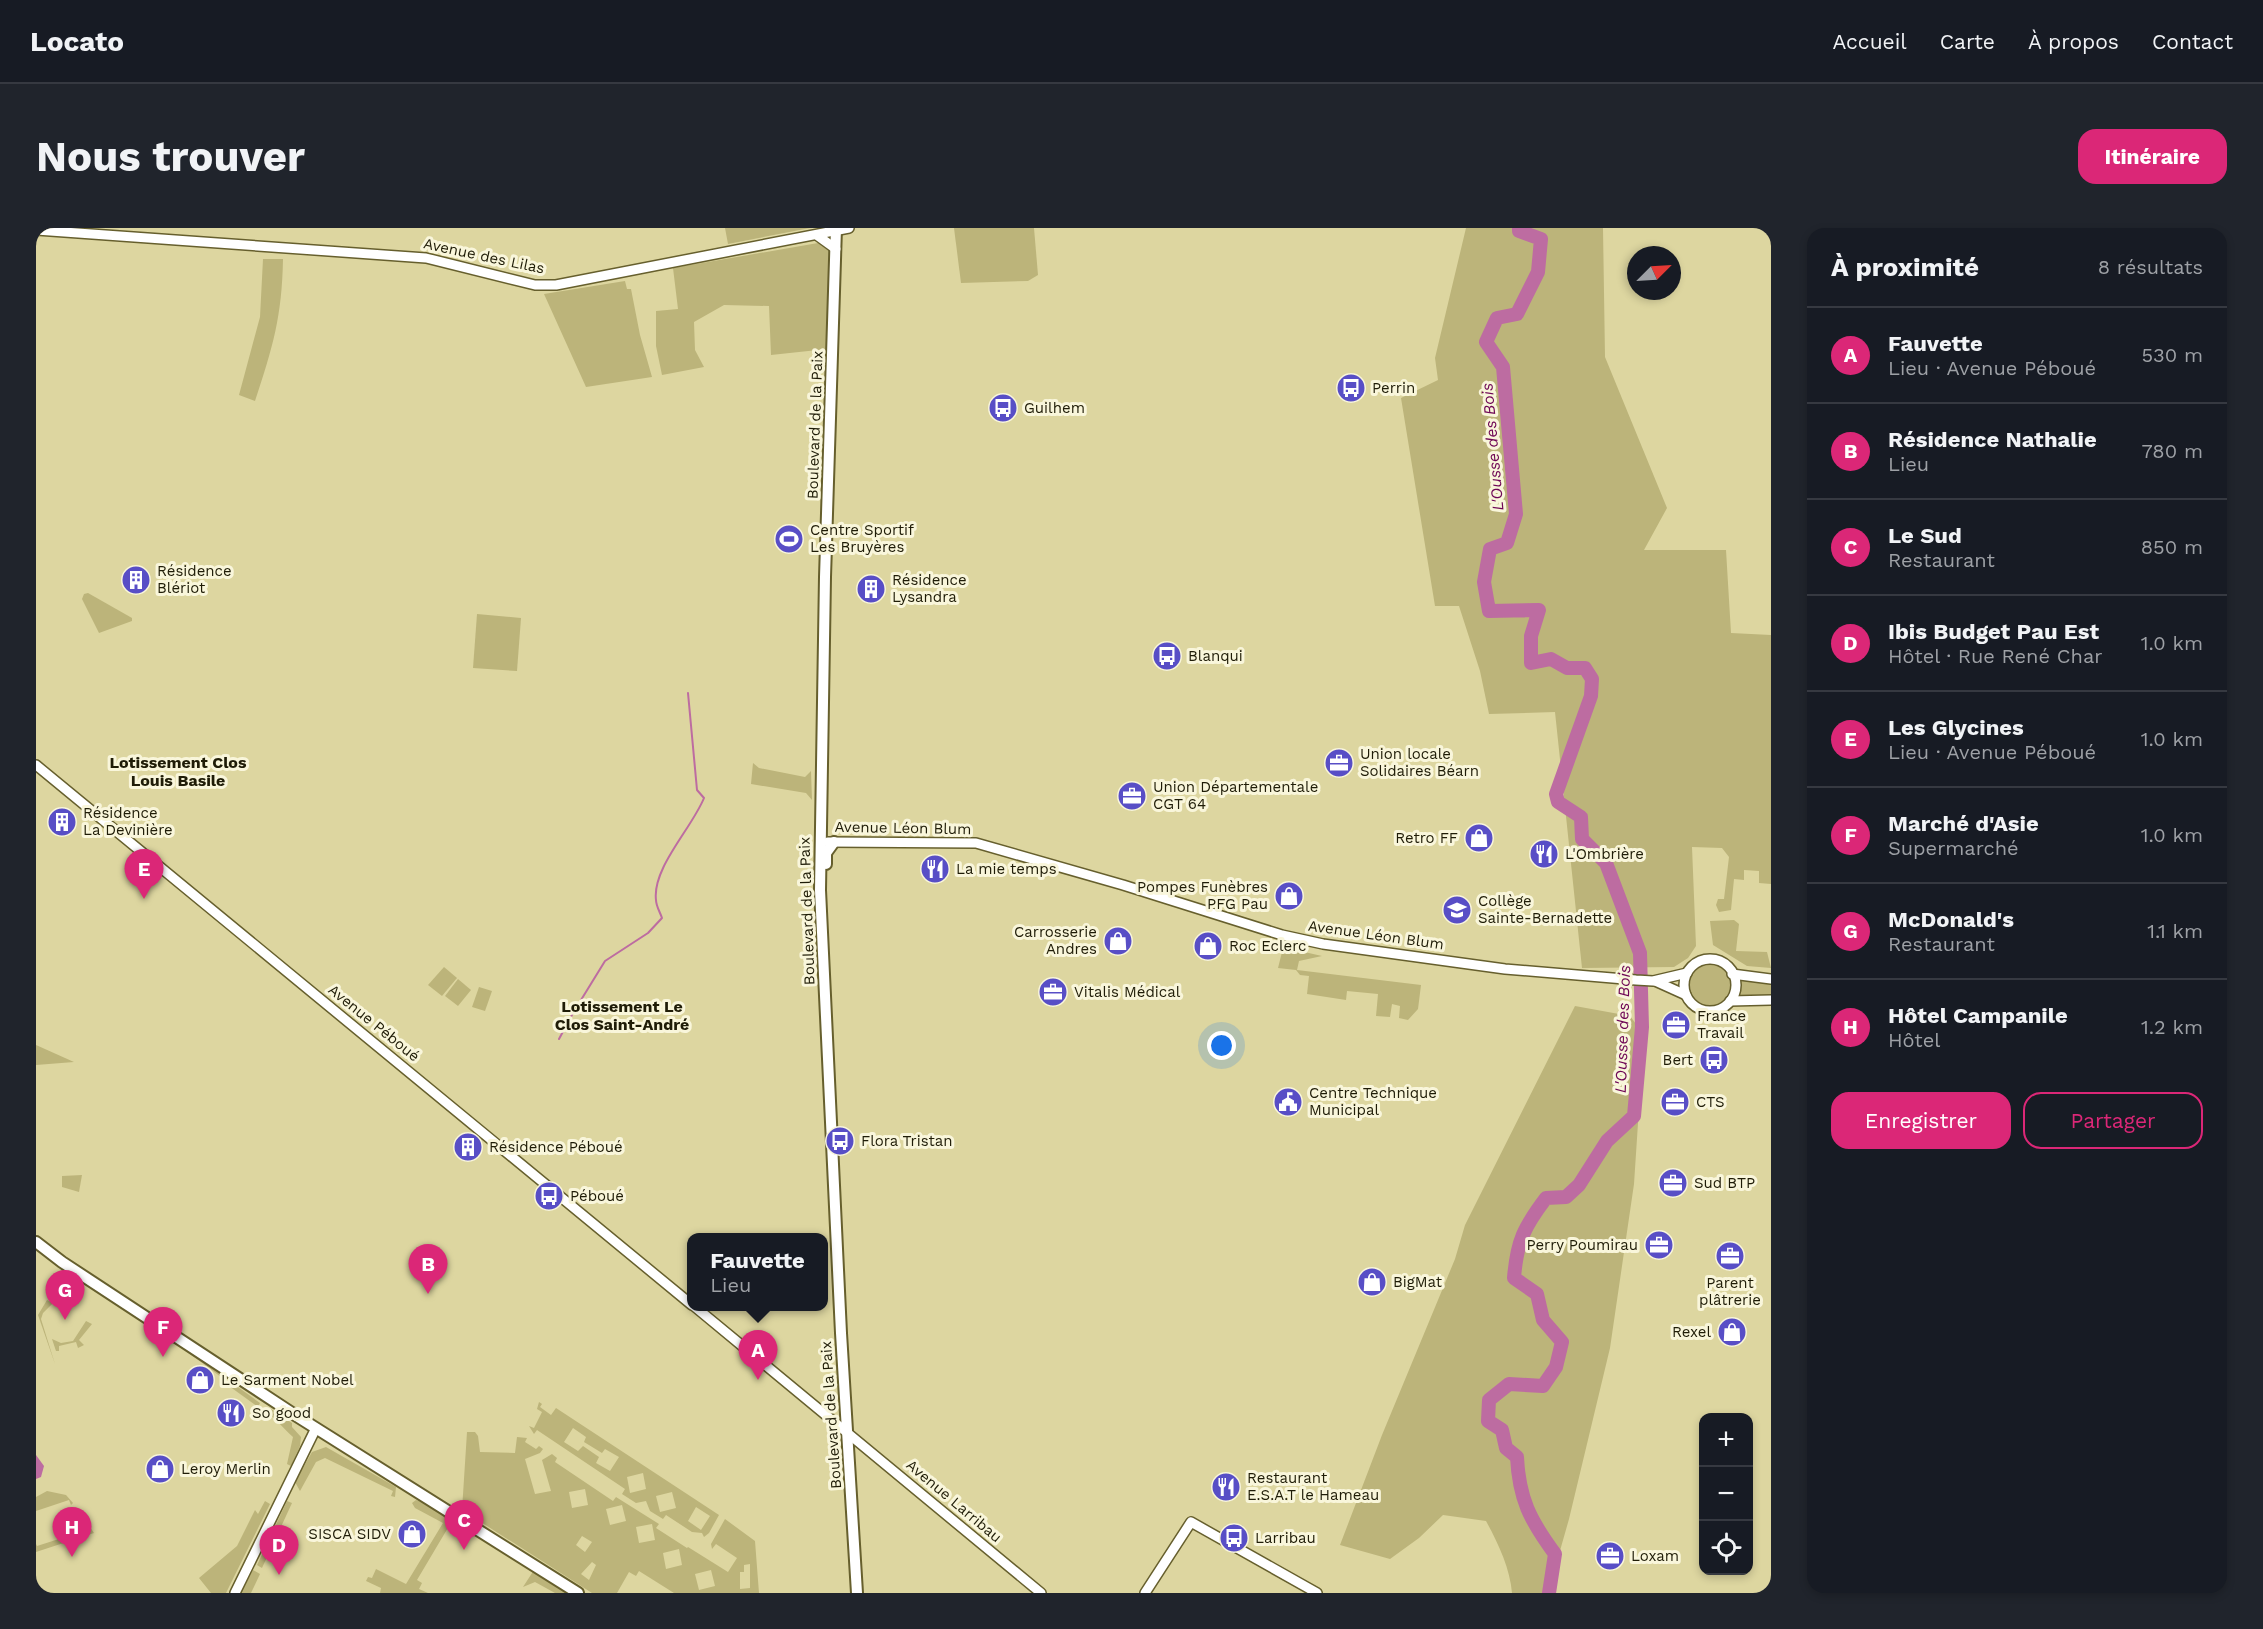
<!DOCTYPE html>
<html lang="fr">
<meta charset="utf-8">
<style>
:root{--surface:#171b24;--page:#20242c;--text:#f1f3f6;--muted:#9ea1a6;--line:#363941;--accent:#db2777}
body{margin:0;font-family:"Work Sans",sans-serif;background:var(--page);color:var(--text)}
.controls{position:absolute;right:18px;bottom:18px;display:grid;overflow:hidden;border-radius:12px;box-shadow:0 3px 9px #0003}
.controls button{width:54px;height:54px;display:grid;place-items:center;padding:0;border:0;border-bottom:2px solid var(--line);background:var(--surface);color:var(--text);font:30px sans-serif}
.compass{position:absolute;left:1591px;top:18px;width:54px;height:54px;border-radius:50%;background:var(--surface);box-shadow:0 3px 9px #0003;rotate:66deg}
.you{position:absolute;left:1186px;top:818px;width:21px;height:21px;margin:-15px;border:4px solid #fff;border-radius:50%;background:#1a73e8;box-shadow:0 0 0 9px #1a73e833}
.badge{display:grid;place-items:center;width:39px;height:39px;border-radius:50%;background:var(--accent);color:#fff;font-size:20px;font-weight:700}
.pin{position:absolute;translate:-50% -50px;filter:drop-shadow(0 2px 3px #0008)}
.pin::after{content:'';position:absolute;top:32px;width:21px;height:18px;background:inherit;clip-path:polygon(0 0,100% 0,50% 100%)}
.popup{position:absolute;left:651px;top:1005px;width:141px;height:78px;box-sizing:border-box;display:grid;place-content:center;border-radius:12px;background:var(--surface);filter:drop-shadow(0 2px 4px #0005);font-size:20px;white-space:nowrap;color:var(--muted)}
.popup b{font-size:22px;color:var(--text)}
.popup::after{content:'';position:absolute;left:50%;top:100%;margin-left:-12px;border:12px solid transparent;border-top-color:var(--surface)}
.list{margin:0;padding:0;list-style:none}
h2{display:flex;justify-content:space-between;align-items:center;height:78px;margin:0;padding:0 24px;font-size:26px}
h2 small{font-size:20px;font-weight:400;color:var(--muted)}
.list li{display:grid;grid-template-columns:39px 1fr auto;gap:18px;align-items:center;box-sizing:border-box;height:96px;padding:0 24px;border-top:2px solid var(--line)}
.list b{display:block;font-size:22px;white-space:nowrap}
.list p{margin:0;font-size:20px;white-space:nowrap;color:var(--muted)}
.list em{font-size:20px;font-style:normal;color:var(--muted)}
.actions{display:flex;gap:12px;padding:18px 24px}
.actions a{flex:1;padding:14px 0;border:2px solid var(--accent);border-radius:18px;text-align:center;font-size:21px;color:var(--accent)}
.actions .main{background:var(--accent);color:#fff}
.icon{flex:none;width:33px;height:33px;fill:none;stroke:currentColor;stroke-width:2;stroke-linecap:round;stroke-linejoin:round}
.map{position:relative;flex:none;width:1735px;height:1365px;overflow:hidden;border-radius:18px}
header{display:flex;align-items:center;gap:36px;box-sizing:border-box;height:84px;padding:0 30px;background:var(--surface);border-bottom:2px solid var(--line)}
header strong{font-size:28px}
nav{display:flex;gap:33px;margin-inline-start:auto;font-size:21px}
.intro{display:flex;align-items:center;justify-content:space-between;box-sizing:border-box;height:144px;padding:0 36px}
h1{margin:0;font-size:42px}
.button{padding:15px 27px;border-radius:18px;background:var(--accent);color:#fff;font-size:21px;font-weight:700}
main{display:flex;gap:36px;padding:0 36px}
aside{flex:1;background:var(--surface);border-radius:18px;box-shadow:0 3px 9px #0003}
.map>svg:first-child{display:block}
</style>
<header>
<strong>Locato</strong>
<nav><a>Accueil</a><a>Carte</a><a>À propos</a><a>Contact</a></nav>
</header>
<div class="intro"><h1>Nous trouver</h1><a class="button">Itinéraire</a></div>
<main>
<div class="map">
<svg width="1735" height="1365" viewBox="0 0 1735 1365">
<rect width="100%" height="100%" fill="#ddd6a0"/>
<g fill="#bcb47a" fill-rule="evenodd">
<path d="M689,0H774L692,16Z"/>
<path d="M918,0H998L1002,47L992,53L925,55Z"/>
<path d="M1430,0H1567L1569,129L1631,280L1608,322H1690L1695,405L1735,407V656L1723,655V643L1708,642V652L1698,651L1695,682L1683,684L1680,677L1682,671H1688L1693,629L1686,620L1656,619L1660,718L1652,730L1638,739L1546,740L1519,484L1453,486L1444,443L1423,378H1399L1365,170L1402,152L1399,130Z"/>
<path d="M782,15L795,24L791,121L735,127L733,78L688,77L658,94L659,122L668,139L626,147L620,118V83L642,81L637,40Z"/>
<path d="M227,31H247C246,88 237,119 219,173L203,167L224,89Z"/>
<path d="M589,53L591,61H595L604,107L616,149L550,159L508,66Z"/>
<path d="M52,365L96,390V393L63,405L46,371L48,366Z"/>
<path d="M441,386L485,390L481,443L437,440Z"/>
<path d="M717,535L723,540L769,549L775,543L776,572L770,565L715,556Z"/>
<path d="M1698,692L1703,696L1700,723L1731,724L1735,740L1711,738L1677,717L1674,693Z"/>
<path d="M1255,721L1286,728L1263,733L1261,742L1385,757L1382,781L1372,792L1363,790L1364,778L1356,776L1354,789L1340,788L1342,766L1311,763L1310,772L1271,766L1273,748L1264,747L1260,742L1242,740L1246,724Z"/>
<circle cx="1674" cy="757" r="21"/>
<path d="M408,739L421,750L406,768L392,757Z"/>
<path d="M422,751L435,762L422,778L409,768Z"/>
<path d="M1708,752L1735,754V769L1703,767V754Z"/>
<path d="M443,759L456,763L449,783L436,779Z"/>
<path d="M1539,778L1594,788L1600,796L1607,819L1598,956L1574,1120L1533,1291L1512,1365H1476C1474,1340 1462,1315 1450,1293L1407,1287L1383,1310L1354,1331L1304,1317L1346,1207L1419,1031L1429,997Z"/>
<path d="M0,817L38,834L0,837Z"/>
<path d="M46,947L43,964L26,959V948Z"/>
<path d="M11,1072L17,1075L7,1085L5,1091L19,1136L2,1087Z"/>
<path d="M50,1093L56,1096L43,1112L48,1117L42,1120L40,1114L23,1118V1123H20L16,1111L25,1115L37,1113Z"/>
<path d="M144,1116L188,1149L189,1152L142,1117Z"/>
<path d="M195,1154L224,1175L222,1179L193,1158Z"/>
<path d="M503,1174L506,1176L504,1179L515,1187L520,1180L683,1287L673,1305L668,1309L666,1305L656,1304L630,1287L627,1291L614,1283L610,1273L600,1275L586,1266L589,1261L501,1202L498,1206L493,1198L498,1200L506,1184L501,1181ZM537,1200L550,1209L548,1214L566,1225L569,1221L583,1229L574,1243L560,1235L563,1229L547,1218L542,1223L528,1214ZM607,1245L610,1261L594,1265L591,1249ZM636,1264L640,1280L624,1284L620,1268ZM660,1279L674,1288L665,1302L652,1293Z"/>
<path d="M235,1181L256,1195V1199L265,1209L264,1218L255,1238L251,1236L257,1209C248,1201 242,1193 232,1185Z"/>
<path d="M431,1204H439L442,1208L444,1224L479,1225L481,1209L491,1210L489,1214L500,1221L503,1218L507,1221L504,1225L489,1231L499,1266L515,1263L506,1232L516,1226L521,1230L519,1234L577,1273L580,1269L623,1296L620,1300L651,1320L652,1319L692,1344L701,1330L680,1316L676,1321L675,1316L689,1291L719,1313L723,1365H638L603,1343L600,1348L593,1344L581,1365H556L426,1282ZM549,1261L552,1277L536,1280L533,1264ZM586,1277L590,1293L574,1297L570,1281ZM616,1296L619,1312L603,1315L600,1299ZM546,1308L556,1314L549,1324L540,1317ZM643,1321L646,1337L630,1341L627,1325ZM556,1334L560,1337L553,1352L545,1346ZM714,1336V1360L704,1361V1344H708V1337ZM675,1342L679,1358L663,1362L659,1346Z"/>
<path d="M290,1219L360,1259L359,1269L355,1268L357,1263L289,1230L280,1234L264,1263L259,1254L276,1224Z"/>
<path d="M11,1263L30,1267L37,1275L35,1277L33,1272L0,1283V1269Z"/>
<path d="M380,1272L391,1276L419,1293H416L381,1352L386,1355L383,1361L392,1365H344L345,1360L330,1353L332,1349L336,1350L340,1341L370,1356L407,1295L379,1280L376,1275Z"/>
<path d="M229,1273L234,1276L190,1365H175L163,1350L201,1318L219,1282L222,1286Z"/>
<path d="M251,1273L256,1275L226,1340L221,1337Z"/>
<path d="M52,1296L58,1305L0,1324V1316L1,1318L51,1302L50,1297Z"/>
<path d="M217,1342L224,1346L215,1365H205Z"/>
<path d="M498,1342L534,1365H519L499,1354L487,1359Z"/>
</g>
<path fill="#bd6ca1" d="M0,1227L8,1238L5,1249L0,1251Z"/>
<g fill="none" stroke-linecap="round" stroke-linejoin="round">
<g stroke="#bd6ca1" stroke-width="2">
<path d="M545,772L569,733L612,705L626,690C624,684 620,678 620,672C616,640 656,600 668,570L661,562L652,465"/>
<path d="M523,811L537,785"/>
</g>
<path stroke="#bd6ca1" stroke-width="14" d="M1483,0V3L1505,11L1502,44L1481,86L1461,90L1450,114L1467,139L1480,286L1471,315L1454,321L1448,354L1453,383L1503,382L1495,408V435L1515,431L1531,440H1549L1556,451L1555,468L1520,566L1522,574L1545,589L1546,611L1570,635L1604,725L1606,799L1598,888L1571,913L1543,957L1530,969L1510,970C1488,999 1481,1013 1478,1050L1501,1066L1507,1092L1526,1114L1520,1139L1507,1158L1473,1156L1453,1172L1452,1193L1466,1202L1470,1220L1481,1229C1483,1271 1494,1292 1519,1326L1513,1365"/>
<g stroke="#665f2d" stroke-width="12">
<g id="minor">
<path d="M0,2L390,30L499,57H520L813,0"/>
<path d="M782,8L800,21"/>
<path d="M0,537L656,1077"/>
<path d="M792,614L940,615L1087,657L1246,707L1287,716L1469,741L1600,752L1617,753L1651,745"/>
<circle cx="1674" cy="757" r="26"/>
<path d="M1696,746L1735,751"/>
<path d="M1619,753L1650,767"/>
<path d="M1694,773L1735,772"/>
<path d="M658,1078L1005,1365"/>
<path d="M199,1365L280,1200"/>
<path d="M1109,1365L1155,1294L1281,1365"/>
</g>
</g>
<g stroke="#665f2d" stroke-width="14">
<g id="major">
<path d="M800,0L789,349L784,662L805,1105L821,1365"/>
<path d="M790,636V625L798,614"/>
<path d="M0,1014L26,1034L259,1187L542,1365"/>
</g>
</g>
<use href="#minor" stroke="#fff" stroke-width="9"/>
<use href="#major" stroke="#fff" stroke-width="10"/>
</g>
<defs>
<g id="bus-disc" transform="scale(1.5)"><circle r="9.5" fill="#584ec6" stroke="#f9f6db"/><path d="M-5-6H5V4H4V6H2V4H-2V6H-4V4H-5ZM-3.5-4V0h7V-4ZM-3.5 1.2v1.5H-2V1.2ZM2 1.2v1.5H3.5V1.2Z" fill="#fff"/></g>
<g id="stadium-disc" transform="scale(1.5)"><circle r="9.5" fill="#584ec6" stroke="#f9f6db"/><path d="M0-5a6.5 5 0 1 0 0 10a6.5 5 0 1 0 0-10ZM-3.5-1.8h7v3.6h-7Z" fill="#fff"/></g>
<g id="building-disc" transform="scale(1.5)"><circle r="9.5" fill="#584ec6" stroke="#f9f6db"/><path d="M-4-6H4V6H1V3H-1V6H-4ZM-2.5-4.3h1.7v1.8h-1.7ZM.8-4.3h1.7v1.8H.8ZM-2.5-1h1.7V.8h-1.7ZM.8-1h1.7V.8H.8Z" fill="#fff"/></g>
<g id="office-disc" transform="scale(1.5)"><circle r="9.5" fill="#584ec6" stroke="#f9f6db"/><path d="M-6-3h4V-5.5h4V-3h4V5H-6ZM-1-4.5V-3h2v-1.5ZM-6 0V1H6V0Z" fill="#fff"/></g>
<g id="shop-disc" transform="scale(1.5)"><circle r="9.5" fill="#584ec6" stroke="#f9f6db"/><path d="M-5-2.5h2.3a2.7 3.5 0 0 1 5.4 0H5L5.5 6h-11ZM-1.5-2.5h3a1.5 2.3 0 0 0-3 0Z" fill="#fff"/></g>
<g id="restaurant-disc" transform="scale(1.5)"><circle r="9.5" fill="#584ec6" stroke="#f9f6db"/><path d="M-5-6h1v4h1v-4h1v4h1v-4h1v5L-1.5 .5V6h-2V.5L-5-1ZM5-6V6H3V1.5H1.5Q1.5-4 5-6Z" fill="#fff"/></g>
<g id="school-disc" transform="scale(1.5)"><circle r="9.5" fill="#584ec6" stroke="#f9f6db"/><path d="M0-5L7-2L0 1L-7-2ZM-4 1L0 2.5L4 1V4Q0 6-4 4Z" fill="#fff"/></g>
<g id="civic-disc" transform="scale(1.5)"><circle r="9.5" fill="#584ec6" stroke="#f9f6db"/><path d="M-.6-6.5H3V-4.5H.6V-3L4-1V1h2V6H-6V1h2V-1L-.6-3ZM-1.2 2.5V6h2.4V2.5Z" fill="#fff"/></g>
</defs>
<g fill-rule="evenodd">
<use href="#bus-disc" x="1315" y="160"/>
<use href="#bus-disc" x="967" y="180"/>
<use href="#stadium-disc" x="753" y="311"/>
<use href="#building-disc" x="100" y="352"/>
<use href="#building-disc" x="835" y="361"/>
<use href="#bus-disc" x="1131" y="428"/>
<use href="#office-disc" x="1303" y="535"/>
<use href="#office-disc" x="1096" y="568"/>
<use href="#building-disc" x="26" y="594"/>
<use href="#shop-disc" x="1443" y="610"/>
<use href="#restaurant-disc" x="1508" y="626"/>
<use href="#restaurant-disc" x="899" y="641"/>
<use href="#shop-disc" x="1253" y="668"/>
<use href="#school-disc" x="1421" y="682"/>
<use href="#shop-disc" x="1082" y="713"/>
<use href="#shop-disc" x="1172" y="718"/>
<use href="#office-disc" x="1017" y="764"/>
<use href="#office-disc" x="1640" y="797"/>
<use href="#bus-disc" x="1678" y="832"/>
<use href="#civic-disc" x="1252" y="874"/>
<use href="#office-disc" x="1639" y="874"/>
<use href="#bus-disc" x="804" y="913"/>
<use href="#building-disc" x="432" y="919"/>
<use href="#office-disc" x="1637" y="955"/>
<use href="#bus-disc" x="513" y="968"/>
<use href="#office-disc" x="1623" y="1017"/>
<use href="#office-disc" x="1694" y="1028"/>
<use href="#shop-disc" x="1336" y="1054"/>
<use href="#shop-disc" x="1696" y="1104"/>
<use href="#shop-disc" x="164" y="1152"/>
<use href="#restaurant-disc" x="195" y="1185"/>
<use href="#shop-disc" x="124" y="1241"/>
<use href="#restaurant-disc" x="1190" y="1259"/>
<use href="#shop-disc" x="376" y="1306"/>
<use href="#bus-disc" x="1198" y="1310"/>
<use href="#office-disc" x="1574" y="1328"/>
</g>
<g text-anchor="middle" stroke-width="6" stroke-linejoin="round" paint-order="stroke">
<g font-size="15" fill="#1f1c07" stroke="#f9f6db">
<text transform="translate(448 28) rotate(12)" y="5">Avenue des Lilas</text>
<text transform="translate(779 197) rotate(-88)" y="5">Boulevard de la Paix</text>
<text transform="translate(867 600) rotate(1)" y="5">Avenue Léon Blum</text>
<text transform="translate(771 683) rotate(-92)" y="5">Boulevard de la Paix</text>
<text transform="translate(1340 707) rotate(8)" y="5">Avenue Léon Blum</text>
<text transform="translate(338 795) rotate(39)" y="5">Avenue Péboué</text>
<text transform="translate(795 1187) rotate(-94)" y="5">Boulevard de la Paix</text>
<text transform="translate(918 1273) rotate(40)" y="5">Avenue Larribau</text>
</g>
<g font-size="15" fill="#1f1c07" stroke="#f9f6db" text-anchor="start">
<text x="1336" y="165">Perrin</text>
<text x="988" y="185">Guilhem</text>
<text x="774" y="307">Centre Sportif<tspan x="774" dy="17">Les Bruyères</tspan></text>
<text x="121" y="348">Résidence<tspan x="121" dy="17">Blériot</tspan></text>
<text x="856" y="357">Résidence<tspan x="856" dy="17">Lysandra</tspan></text>
<text x="1152" y="433">Blanqui</text>
<text x="1324" y="531">Union locale<tspan x="1324" dy="17">Solidaires Béarn</tspan></text>
<text x="1117" y="564">Union Départementale<tspan x="1117" dy="17">CGT 64</tspan></text>
<text x="47" y="590">Résidence<tspan x="47" dy="17">La Devinière</tspan></text>
<text x="1422" y="615" text-anchor="end">Retro FF</text>
<text x="1529" y="631">L'Ombrière</text>
<text x="920" y="646">La mie temps</text>
<text x="1232" y="664" text-anchor="end">Pompes Funèbres<tspan x="1232" dy="17">PFG Pau</tspan></text>
<text x="1442" y="678">Collège<tspan x="1442" dy="17">Sainte-Bernadette</tspan></text>
<text x="1061" y="709" text-anchor="end">Carrosserie<tspan x="1061" dy="17">Andres</tspan></text>
<text x="1193" y="723">Roc Eclerc</text>
<text x="1038" y="769">Vitalis Médical</text>
<text x="1661" y="793">France<tspan x="1661" dy="17">Travail</tspan></text>
<text x="1657" y="837" text-anchor="end">Bert</text>
<text x="1273" y="870">Centre Technique<tspan x="1273" dy="17">Municipal</tspan></text>
<text x="1660" y="879">CTS</text>
<text x="825" y="918">Flora Tristan</text>
<text x="453" y="924">Résidence Péboué</text>
<text x="1658" y="960">Sud BTP</text>
<text x="534" y="973">Péboué</text>
<text x="1602" y="1022" text-anchor="end">Perry Poumirau</text>
<text x="1357" y="1059">BigMat</text>
<text x="1694" y="1060" text-anchor="middle">Parent<tspan x="1694" dy="17">plâtrerie</tspan></text>
<text x="1675" y="1109" text-anchor="end">Rexel</text>
<text x="185" y="1157">Le Sarment Nobel</text>
<text x="216" y="1190">So good</text>
<text x="145" y="1246">Leroy Merlin</text>
<text x="1211" y="1255">Restaurant<tspan x="1211" dy="17">E.S.A.T le Hameau</tspan></text>
<text x="355" y="1311" text-anchor="end">SISCA SIDV</text>
<text x="1219" y="1315">Larribau</text>
<text x="1595" y="1333">Loxam</text>
</g>
<g font-size="16" font-style="italic" fill="#6e0655" stroke="#f9f6db">
<text transform="translate(1456 219) rotate(-95)" y="6">L'Ousse des Bois</text>
<text transform="translate(1586 801) rotate(-88)" y="6">L'Ousse des Bois</text>
</g>
<g font-size="16" font-weight="bold" fill="#1f1c07" stroke="#f9f6db">
<text x="142" y="540">Lotissement Clos<tspan x="142" dy="18">Louis Basile</tspan></text>
<text x="586" y="784">Lotissement Le<tspan x="586" dy="18">Clos Saint-André</tspan></text>
</g>
</g>
</svg>
<div class="controls">
<button>+</button>
<button>−</button>
<button><svg class="icon" aria-label="locate" viewBox="0 0 24 24"><circle cx="12" cy="12" r="6"/><path d="M12 2v4M12 18v4M2 12h4M18 12h4"/></svg></button>
</div>
<svg class="compass" viewBox="-18 -18 36 36"><path d="M0-13l5 13h-10z" fill="#e53935"/><path d="M0 13l5-13h-10z" fill="#9ea1a6"/></svg>
<div class="you"></div>
<div class="pin badge" style="left:722px;top:1152px">A</div>
<div class="popup"><b>Fauvette</b>Lieu</div>
<div class="pin badge" style="left:392px;top:1066px">B</div>
<div class="pin badge" style="left:428px;top:1322px">C</div>
<div class="pin badge" style="left:243px;top:1347px">D</div>
<div class="pin badge" style="left:108px;top:671px">E</div>
<div class="pin badge" style="left:127px;top:1129px">F</div>
<div class="pin badge" style="left:29px;top:1092px">G</div>
<div class="pin badge" style="left:36px;top:1329px">H</div>
</div>
<aside>
<h2>À proximité<small>8 résultats</small></h2>
<ul class="list">
<li><span class="badge">A</span><div><b>Fauvette</b><p>Lieu · Avenue Péboué</p></div><em>530 m</em></li>
<li><span class="badge">B</span><div><b>Résidence Nathalie</b><p>Lieu</p></div><em>780 m</em></li>
<li><span class="badge">C</span><div><b>Le Sud</b><p>Restaurant</p></div><em>850 m</em></li>
<li><span class="badge">D</span><div><b>Ibis Budget Pau Est</b><p>Hôtel · Rue René Char</p></div><em>1.0 km</em></li>
<li><span class="badge">E</span><div><b>Les Glycines</b><p>Lieu · Avenue Péboué</p></div><em>1.0 km</em></li>
<li><span class="badge">F</span><div><b>Marché d'Asie</b><p>Supermarché</p></div><em>1.0 km</em></li>
<li><span class="badge">G</span><div><b>McDonald's</b><p>Restaurant</p></div><em>1.1 km</em></li>
<li><span class="badge">H</span><div><b>Hôtel Campanile</b><p>Hôtel</p></div><em>1.2 km</em></li>
</ul>
<div class="actions"><a class="main">Enregistrer</a><a>Partager</a></div>
</aside>
</main>
